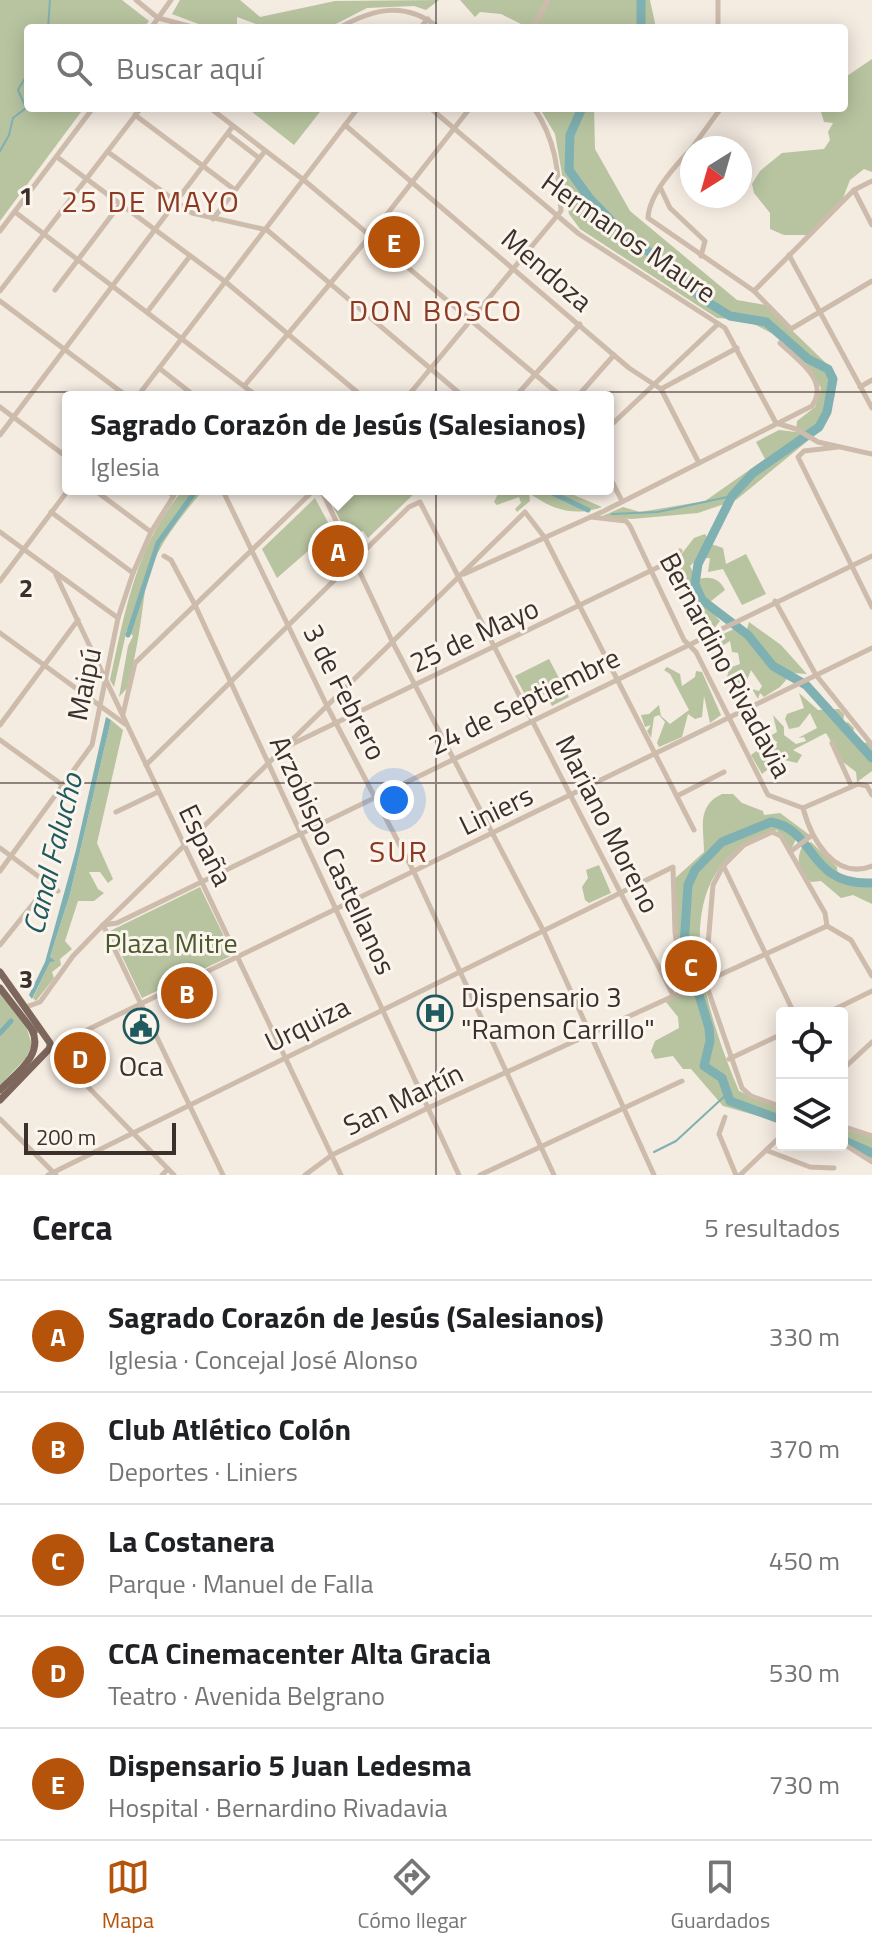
<!DOCTYPE html>
<html lang="es">
<meta charset="utf-8">
<style>
:root{--surface:#fff;--page:#f6f6f6;--text:#202124;--muted:#757577;--line:#e0e0e0;--accent:#b45309}
body{margin:0;font-family:"Titillium Web",sans-serif;background:var(--page);color:var(--text)}
.controls{position:absolute;right:24px;bottom:24px;display:grid;overflow:hidden;border-radius:8px;box-shadow:0 4px 20px #0003}
.controls button{width:72px;height:72px;display:grid;place-items:center;padding:0;border:0;border-bottom:2px solid var(--line);background:var(--surface);color:var(--text);font:40px sans-serif}
.compass{position:absolute;left:680px;top:136px;width:72px;height:72px;border-radius:50%;background:var(--surface);box-shadow:0 4px 20px #0003;rotate:217deg}
.scale{position:absolute;left:24px;bottom:20px;width:152px;box-sizing:border-box;padding-left:8px;border:4px solid #3b302b;border-top:0;font-size:22px;line-height:28px;white-space:nowrap;color:#3b302b;-webkit-text-stroke:6px #fbf5ee;paint-order:stroke}
.you{position:absolute;left:394px;top:800px;width:28px;height:28px;margin:-20px;border:6px solid #fff;border-radius:50%;background:#1a73e8;box-shadow:0 0 0 12px #1a73e833}
.badge{display:grid;place-items:center;width:52px;height:52px;border-radius:50%;background:var(--accent);color:#fff;font-size:26px;font-weight:700}
.pin{position:absolute;translate:-50% -50%;border:4px solid #fff;box-shadow:0 2px 8px #0006}
.popup{position:absolute;left:62px;top:391px;width:552px;height:104px;box-sizing:border-box;display:grid;place-content:center;border-radius:8px;background:var(--surface);filter:drop-shadow(0 2px 6px #0005);font-size:26px;white-space:nowrap;color:var(--muted)}
.popup b{font-size:30px;color:var(--text)}
.popup::after{content:'';position:absolute;left:50%;top:100%;margin-left:-16px;border:16px solid transparent;border-top-color:var(--surface)}
.list{margin:0;padding:0;list-style:none}
h2{display:flex;justify-content:space-between;align-items:center;height:104px;margin:0;padding:0 32px;font-size:34px}
h2 small{font-size:26px;font-weight:400;color:var(--muted)}
.list li{display:grid;grid-template-columns:52px 1fr auto;gap:24px;align-items:center;box-sizing:border-box;height:112px;padding:0 32px;border-top:2px solid var(--line)}
.list b{display:block;font-size:30px;white-space:nowrap}
.list p{margin:0;font-size:26px;white-space:nowrap;color:var(--muted)}
.list em{font-size:26px;font-style:normal;color:var(--muted)}
.icon{flex:none;width:44px;height:44px;fill:none;stroke:currentColor;stroke-width:2;stroke-linecap:round;stroke-linejoin:round}
.map{position:relative;flex:none;width:872px;height:1175px;overflow:hidden}
.search{position:absolute;background:var(--surface);box-shadow:0 4px 20px #0003;left:24px;right:24px;top:24px;height:88px;display:flex;align-items:center;gap:20px;box-sizing:border-box;padding:0 28px;border-radius:8px;color:var(--muted);font-size:30px}
.sheet{height:664px;background:var(--surface)}
nav{display:flex;justify-content:space-around;align-items:center;box-sizing:border-box;height:112px;border-top:2px solid var(--line);background:var(--surface);font-size:22px;color:var(--muted)}
nav a{display:grid;justify-items:center;gap:4px}
nav .on{color:var(--accent)}
.map>svg:first-child{display:block}
</style>
<div class="map">
<svg width="872" height="1175" viewBox="0 0 872 1175">
<rect width="100%" height="100%" fill="#f4ebe1"/>
<g fill="#b8c4a0">
<path d="M0,0H122L149,21L144,28H28V108H84L0,221Z"/>
<path d="M180,0H240L260,17L335,1L439,0L426,10L414,6L367,8L328,28H267L237,17V28H209L172,14Z"/>
<path d="M460,0H650L656,28H529L501,14L480,12L475,17Z"/>
<path d="M872,59V172L864,169L850,180L843,198L807,235H784L770,229V213L754,193L752,184L760,171L782,153L824,149L830,140L828,132L833,123L824,122L821,112L827,108H844V78Z"/>
<path d="M247,108H323L294,145Z"/>
<path d="M545,108H594L595,149L630,211L737,300L766,305L833,370L835,394L828,415L816,434L736,500L698,513L632,519L600,517L623,507L640,512L705,501L765,459L756,442L779,430L796,432L797,421L815,407L821,388L806,364L773,334L746,320L717,318L580,229L569,214L555,134L542,112Z"/>
<path d="M184,489H204C180,518 151,552 145,590C141,623 136,655 128,687L119,697L128,646L133,636L127,629L114,687L110,680C125,612 136,543 184,489Z"/>
<path d="M324,489H424V491L418,490L368,538L363,531L348,535Z"/>
<path d="M492,489H560L602,507C575,517 553,510 529,493L530,501L517,512L515,509L521,503L519,497L497,505L494,502L498,494Z"/>
<path d="M315,498L332,530L277,578L262,549Z"/>
<path d="M705,534L711,544L723,548L726,564L746,554L766,594L742,605L723,569L708,572L710,558L697,559L690,566L697,580C708,575 720,578 725,590L706,605L720,621L712,631L698,612L696,597L681,585L673,565L694,538Z"/>
<path d="M749,622L781,645L807,674L792,673L780,687L764,697L760,693L758,699L752,689L759,691L762,686L751,670L746,683L738,684L739,696L734,693L727,678L729,668L740,664L738,653L732,652L730,641L716,650L710,640L734,629L741,633L747,629Z"/>
<path d="M549,659L569,697L552,706L546,694L529,702L515,676Z"/>
<path d="M667,667L680,674L682,686L695,677L696,671L702,672L721,715L710,723L704,696L702,717L695,719L688,714L682,737L659,747L657,743L665,722L659,715L654,717L651,738L647,731L651,725L645,727L641,715L649,714L659,705L661,716L670,724L689,710L670,674L664,670Z"/>
<path d="M799,693L818,710L839,709L844,714L843,724L848,722L854,728L852,736L864,743L872,741V771L857,782L856,772L843,762L826,733L793,750L802,755L797,763L768,756L767,770L762,774L751,755L762,747L778,743L770,736L777,732L773,715L784,727V735L796,744L806,741L804,737L798,738L817,728L810,713L799,727L789,729L785,719L787,714L804,708Z"/>
<path d="M111,720L123,730L97,843L113,879L108,883L100,872H89L98,889L104,893L94,901H78L65,941L72,949L60,959L61,965L52,972L54,978L36,1001L33,998L50,961H54L50,957L70,894Z"/>
<path d="M722,794H733L742,803L763,811L764,815L780,813L811,836L802,843L797,837L790,852L777,830C657,865 704,1008 739,1091L782,1110V1123L723,1106L691,1069H683L673,1056L655,1059L651,1051L655,1041L679,1028L678,1017L666,1002L683,993L672,881L704,852C704,829 696,806 722,794Z"/>
<path d="M811,842L837,867L838,881L872,887V904L853,895L841,898L821,881L811,882C800,871 795,862 802,847Z"/>
<path d="M599,865L611,893L589,903L585,900L582,887L588,878L586,870Z"/>
<path d="M200,887L233,955L142,998L110,931Z"/>
<path d="M0,992L27,1029L32,1045L26,1058L0,1085Z"/>
<path d="M842,1129L872,1137V1161L842,1143Z"/>
</g>
<path fill="#7fb0b2" d="M106,717L111,720L70,894L50,957L55,961L50,962L32,999L29,995L45,962L76,850Z"/>
<g fill="none" stroke-linecap="round" stroke-linejoin="round">
<g stroke="#7fb0b2" stroke-width="2">
<path d="M48,28L50,0"/>
<path d="M0,151L9,135L13,118L26,108L18,90L28,73"/>
<path d="M612,514L658,512L732,496"/>
<path d="M654,1152L676,1141L727,1094"/>
</g>
<g stroke="#7fb0b2" stroke-width="5">
<path d="M544,489L588,510"/>
<path d="M128,635L158,543L197,489"/>
<path d="M0,1033L11,1021"/>
</g>
<g stroke="#7fb0b2" stroke-width="9">
<path d="M641,0V28"/>
<path d="M582,108L570,135L569,170L590,199L629,239L668,264L701,298L730,316L766,322L808,359L828,369L833,379L827,412L819,427L753,473L732,496L698,564L695,584L702,600L748,635L773,666L806,685L872,758"/>
<path d="M782,1120L730,1101L722,1078L704,1066L710,1041L709,1028L684,945L688,885L695,870L722,842L771,822C817,830 807,886 872,883"/>
<path d="M842,1140L872,1153"/>
</g>
<g stroke="#cdbbac" stroke-width="5">
<path d="M136,0L158,18L196,28"/>
<path d="M718,0V28"/>
<path d="M151,28L171,0"/>
<path d="M339,28C374,8 406,1 439,28"/>
<path d="M420,28L428,19"/>
<path d="M533,28L548,0"/>
<path d="M210,108L305,181L562,397"/>
<path d="M430,108L579,234L725,328L776,423"/>
<path d="M135,115L235,190"/>
<path d="M345,125L629,368L661,389L699,463"/>
<path d="M228,134L259,158"/>
<path d="M692,148C676,165 649,194 648,218L754,291L791,329L872,281"/>
<path d="M692,148L721,108"/>
<path d="M108,152L192,213L267,230L464,397"/>
<path d="M57,157L227,283L363,397"/>
<path d="M661,189L670,208L705,241L701,256"/>
<path d="M854,190L872,225"/>
<path d="M15,212L258,397"/>
<path d="M213,219L265,151"/>
<path d="M0,231L93,108"/>
<path d="M789,255L872,408"/>
<path d="M55,290L121,203"/>
<path d="M0,291L141,108"/>
<path d="M754,291L854,190L872,181"/>
<path d="M0,301L128,397"/>
<path d="M148,311L190,256"/>
<path d="M159,368L196,397"/>
<path d="M245,385L370,236L470,108"/>
<path d="M860,387L872,380"/>
<path d="M661,389L737,348"/>
<path d="M137,397L358,108"/>
<path d="M407,397L561,211C558,172 557,142 534,108"/>
<path d="M515,397L580,324"/>
<path d="M577,397L614,355"/>
<path d="M0,407L68,458"/>
<path d="M776,423L796,429L818,442L872,454"/>
<path d="M608,428L718,324"/>
<path d="M0,435L233,126"/>
<path d="M838,447L804,451L798,457L872,607"/>
<path d="M608,474L622,501"/>
<path d="M93,489L151,532"/>
<path d="M164,489L173,495"/>
<path d="M222,489L327,706L414,872L554,1175"/>
<path d="M321,489L392,641L544,932L654,1175"/>
<path d="M51,512L133,573"/>
<path d="M591,517L626,521L630,526L684,640L696,652L768,795L803,808C811,838 834,881 872,866"/>
<path d="M0,532L118,618"/>
<path d="M164,556L171,560L195,605L459,1175"/>
<path d="M464,574L604,511L812,406C830,380 797,360 780,343"/>
<path d="M56,575L341,1175"/>
<path d="M0,581L69,489"/>
<path d="M775,601L816,675L872,745"/>
<path d="M0,633L125,724"/>
<path d="M123,714L135,663L315,489"/>
<path d="M0,725L78,620"/>
<path d="M0,740L64,786"/>
<path d="M832,743L851,785"/>
<path d="M286,747L673,560L680,551"/>
<path d="M146,765L409,507L420,502L673,995"/>
<path d="M677,796L724,772"/>
<path d="M803,808L858,784L867,786L872,795"/>
<path d="M116,812L158,792"/>
<path d="M0,848L58,891"/>
<path d="M790,852L811,836"/>
<path d="M724,867L794,1013"/>
<path d="M0,871L92,745L118,618L133,573L151,532L178,489"/>
<path d="M103,925L117,923L872,556"/>
<path d="M103,925L223,1175"/>
<path d="M0,945L49,884"/>
<path d="M26,1007L40,1002L73,956L103,925L525,512L545,538L694,830"/>
<path d="M827,1013L872,991"/>
<path d="M729,1059L782,1034"/>
<path d="M842,1070L872,1042"/>
<path d="M782,1107L751,1096L742,1088L705,981L713,885L723,866L744,845L772,832L781,836L825,913L827,926L851,940L872,976"/>
<path d="M725,1117L719,1134L736,1175"/>
<path d="M0,1119L56,1175"/>
<path d="M842,1126L872,1136"/>
<path d="M842,1143L872,1162"/>
<path d="M768,1151L810,1167L834,1168"/>
<path d="M48,1175L673,867L675,932L683,991"/>
<path d="M162,1175L168,1169"/>
<path d="M174,1175L50,1048L872,648"/>
<path d="M305,1175L332,1155L428,1108L827,926"/>
<path d="M480,1175L682,1081"/>
<path d="M740,1175L782,1135"/>
</g>
<g stroke="#7d675c" stroke-width="7">
<path d="M0,972L50,1043V1048"/>
<path d="M0,988L34,1032"/>
<path d="M0,1090C16,1073 44,1055 32,1030"/>
<path d="M0,1100L50,1048"/>
</g>
</g>
<path fill="none" stroke="#3b302b" stroke-width="2" stroke-opacity="0.55" d="M436,0V28M436,108V1175M0,392H872M0,783H872"/>
<defs>
<g id="hospital-ring" transform="scale(1.8)"><circle r="9.5" fill="#fbf5ee" stroke="#1f5a5e" stroke-width="1.5"/><path d="M-5-5h3v3.5h4V-5h3V5h-3V1.5h-4V5h-3Z" fill="#1f5a5e"/></g>
<g id="civic-ring" transform="scale(1.8)"><circle r="9.5" fill="#fbf5ee" stroke="#1f5a5e" stroke-width="1.5"/><path d="M-.6-6.5H3V-4.5H.6V-3L4-1V1h2V6H-6V1h2V-1L-.6-3ZM-1.2 2.5V6h2.4V2.5Z" fill="#1f5a5e"/></g>
</defs>
<g fill-rule="evenodd">
<use href="#hospital-ring" x="435" y="1013"/>
<use href="#civic-ring" x="141" y="1026"/>
</g>
<g text-anchor="middle" stroke-width="6" stroke-linejoin="round" paint-order="stroke">
<g font-size="28" fill="#3b302b" stroke="#fbf5ee">
<text transform="translate(629 237) rotate(35)" y="10">Hermanos Maure</text>
<text transform="translate(547 270) rotate(41)" y="10">Mendoza</text>
<text transform="translate(474 635) rotate(-25)" y="10">25 de Mayo</text>
<text transform="translate(726 665) rotate(62)" y="10">Bernardino Rivadavia</text>
<text transform="translate(84 684) rotate(-78)" y="10">Maipú</text>
<text transform="translate(345 692) rotate(63)" y="10">3 de Febrero</text>
<text transform="translate(524 701) rotate(-26)" y="10">24 de Septiembre</text>
<text transform="translate(496 810) rotate(-26)" y="10">Liniers</text>
<text transform="translate(608 824) rotate(63)" y="10">Mariano Moreno</text>
<text transform="translate(206 845) rotate(64)" y="10">España</text>
<text transform="translate(333 855) rotate(65)" y="10">Arzobispo Castellanos</text>
<text transform="translate(307 1024) rotate(-26)" y="10">Urquiza</text>
<text transform="translate(403 1099) rotate(-26)" y="10">San Martín</text>
</g>
<g font-size="28" fill="#4a5a2e" stroke="#fbf5ee">
<text x="171" y="953">Plaza Mitre</text>
</g>
<g font-size="28" fill="#3b302b" stroke="#fbf5ee" text-anchor="start">
<text x="461" y="1007">Dispensario 3<tspan x="461" dy="32">"Ramon Carrillo"</tspan></text>
<text x="141" y="1076" text-anchor="middle">Oca</text>
</g>
<g font-size="30" letter-spacing="2" fill="#8c3b22" stroke="#fbf5ee">
<text x="151" y="212">25 DE MAYO</text>
<text x="436" y="321">DON BOSCO</text>
<text x="399" y="862">SUR</text>
</g>
<g font-size="30" font-style="italic" fill="#1f5a5e" stroke="#fbf5ee">
<text transform="translate(53 854) rotate(-76)" y="10">Canal Falucho</text>
</g>
</g>
<g font-size="26" text-anchor="middle" font-weight="bold" fill="#3b302b" stroke="#fbf5ee" stroke-width="6" stroke-linejoin="round" paint-order="stroke">
<text x="26" y="205">1</text>
<text x="26" y="597">2</text>
<text x="26" y="988">3</text>
</g>
</svg>
<div class="controls">
<button><svg class="icon" aria-label="locate" viewBox="0 0 24 24"><circle cx="12" cy="12" r="6"/><path d="M12 2v4M12 18v4M2 12h4M18 12h4"/></svg></button>
<button><svg class="icon" aria-label="layers" viewBox="0 0 24 24"><path d="M12 4l9 5-9 5-9-5zM3 14l9 5 9-5"/></svg></button>
</div>
<svg class="compass" viewBox="-18 -18 36 36"><path d="M0-13l5 13h-10z" fill="#e53935"/><path d="M0 13l5-13h-10z" fill="#757577"/></svg>
<div class="scale">200 m</div>
<div class="you"></div>
<div class="pin badge" style="left:338px;top:551px">A</div>
<div class="popup"><b>Sagrado Corazón de Jesús (Salesianos)</b>Iglesia</div>
<div class="pin badge" style="left:187px;top:993px">B</div>
<div class="pin badge" style="left:691px;top:966px">C</div>
<div class="pin badge" style="left:80px;top:1058px">D</div>
<div class="pin badge" style="left:394px;top:242px">E</div>
<div class="search"><svg class="icon" aria-label="search" viewBox="0 0 24 24"><circle cx="10" cy="10" r="6"/><path d="M15 15l6 6"/></svg>Buscar aquí</div>
</div>
<section class="sheet">
<h2>Cerca<small>5 resultados</small></h2>
<ul class="list">
<li><span class="badge">A</span><div><b>Sagrado Corazón de Jesús (Salesianos)</b><p>Iglesia · Concejal José Alonso</p></div><em>330 m</em></li>
<li><span class="badge">B</span><div><b>Club Atlético Colón</b><p>Deportes · Liniers</p></div><em>370 m</em></li>
<li><span class="badge">C</span><div><b>La Costanera</b><p>Parque · Manuel de Falla</p></div><em>450 m</em></li>
<li><span class="badge">D</span><div><b>CCA Cinemacenter Alta Gracia</b><p>Teatro · Avenida Belgrano</p></div><em>530 m</em></li>
<li><span class="badge">E</span><div><b>Dispensario 5 Juan Ledesma</b><p>Hospital · Bernardino Rivadavia</p></div><em>730 m</em></li>
</ul>
</section>
<nav>
<a class="on"><svg class="icon" aria-label="map" viewBox="0 0 24 24"><path d="M3 6l6-2 6 2 6-2v14l-6 2-6-2-6 2zM9 4v14M15 6v14"/></svg>Mapa</a>
<a><svg class="icon" aria-label="directions" viewBox="0 0 24 24"><path d="M12 3l9 9-9 9-9-9zM9 14v-3h6M13 9l2 2-2 2"/></svg>Cómo llegar</a>
<a><svg class="icon" aria-label="saved" viewBox="0 0 24 24"><path d="M7 4h10v16l-5-4-5 4z"/></svg>Guardados</a>
</nav>
